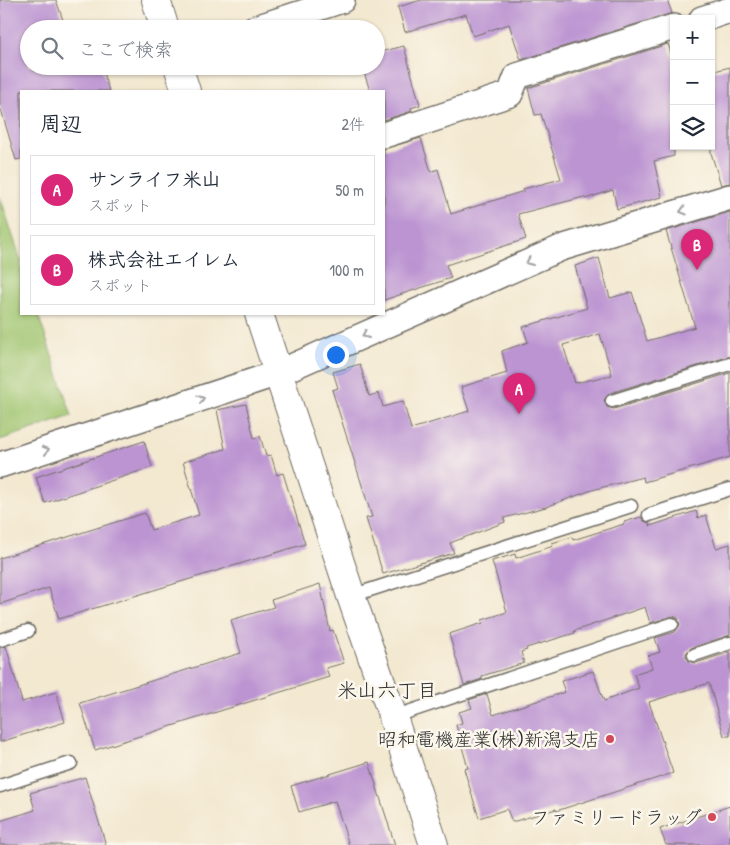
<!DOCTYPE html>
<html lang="ja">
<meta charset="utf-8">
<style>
:root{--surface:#fff;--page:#f2f2f3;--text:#1f2937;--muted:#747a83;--line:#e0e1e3;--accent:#db2777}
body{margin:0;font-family:"Patrick Hand","Klee One",sans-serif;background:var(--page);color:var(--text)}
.controls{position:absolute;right:15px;top:15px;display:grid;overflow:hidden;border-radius:0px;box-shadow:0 1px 4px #0004}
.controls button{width:45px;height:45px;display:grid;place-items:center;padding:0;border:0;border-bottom:1px solid var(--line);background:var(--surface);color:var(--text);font:25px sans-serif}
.you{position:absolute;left:335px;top:354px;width:18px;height:18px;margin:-12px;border:4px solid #fff;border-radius:50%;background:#1a73e8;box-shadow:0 0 0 8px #1a73e833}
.badge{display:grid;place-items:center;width:32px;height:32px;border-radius:50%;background:var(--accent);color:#fff;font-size:16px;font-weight:700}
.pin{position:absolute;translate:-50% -41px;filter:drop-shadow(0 1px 2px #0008)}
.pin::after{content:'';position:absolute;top:26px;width:18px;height:15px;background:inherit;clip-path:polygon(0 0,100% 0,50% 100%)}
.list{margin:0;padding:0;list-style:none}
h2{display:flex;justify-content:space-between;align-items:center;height:65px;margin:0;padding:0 20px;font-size:21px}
h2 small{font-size:16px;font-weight:400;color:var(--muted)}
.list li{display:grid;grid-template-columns:32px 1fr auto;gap:15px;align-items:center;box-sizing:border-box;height:70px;margin:0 10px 10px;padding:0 10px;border:1px solid var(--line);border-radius:0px}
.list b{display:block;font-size:19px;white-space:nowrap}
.list p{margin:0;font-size:16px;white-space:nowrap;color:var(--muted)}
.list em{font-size:16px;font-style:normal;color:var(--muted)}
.icon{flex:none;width:28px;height:28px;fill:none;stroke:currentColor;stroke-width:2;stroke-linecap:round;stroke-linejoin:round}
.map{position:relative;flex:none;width:730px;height:845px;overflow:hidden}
.search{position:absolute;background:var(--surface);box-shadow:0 1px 4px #0004;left:20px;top:20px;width:365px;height:55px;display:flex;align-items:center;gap:12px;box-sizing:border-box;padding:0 18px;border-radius:28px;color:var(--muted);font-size:19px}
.panel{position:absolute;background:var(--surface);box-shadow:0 1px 4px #0004;left:20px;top:90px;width:365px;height:225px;border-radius:0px}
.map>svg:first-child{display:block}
</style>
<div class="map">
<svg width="730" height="845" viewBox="0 0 730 845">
<rect width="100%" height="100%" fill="#fbf7ec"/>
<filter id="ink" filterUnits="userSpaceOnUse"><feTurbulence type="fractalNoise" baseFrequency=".02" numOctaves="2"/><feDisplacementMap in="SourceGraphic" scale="10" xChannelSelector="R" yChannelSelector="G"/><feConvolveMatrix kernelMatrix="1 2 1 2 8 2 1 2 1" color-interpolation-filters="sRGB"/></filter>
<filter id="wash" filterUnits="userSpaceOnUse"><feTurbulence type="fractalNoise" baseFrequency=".0096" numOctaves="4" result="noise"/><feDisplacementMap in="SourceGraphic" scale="20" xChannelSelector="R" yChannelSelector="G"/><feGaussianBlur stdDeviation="1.12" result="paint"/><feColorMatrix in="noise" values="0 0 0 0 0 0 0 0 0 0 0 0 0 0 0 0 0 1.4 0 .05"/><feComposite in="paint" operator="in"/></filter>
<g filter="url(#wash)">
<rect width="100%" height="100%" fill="#f3e8d0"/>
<path fill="#9fc46e" stroke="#65784c" d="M0,196L21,261V314H38L72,416L0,440Z"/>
<g id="blocks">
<g fill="#bc94d2" fill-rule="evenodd">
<path d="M0,0H56L66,29H29V66H101L109,91H21V159L16,160L0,106Z"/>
<path d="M421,0H667L672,13L521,60L509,24L473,36L466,14L405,32L398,7Z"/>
<path d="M668,44L674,61V156L654,161L662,197L617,209L613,190L585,199L584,197L518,214L526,239L446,265L451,278L384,300V149L421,138L431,172L438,169L451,214L524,191L523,189L561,179L541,114L535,115L528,88Z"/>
<path d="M404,46L420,105L411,108L412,111L384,120V91H370L362,66H376V53Z"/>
<path d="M730,67V183L721,185L711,153V72Z"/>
<path d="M730,212V356L610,393L604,400L607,407L614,409L730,373V457L644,482L643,477L592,490L546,507L504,518L505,522L450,543L454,553L383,574L366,518L372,517L332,390L338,388L333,372L360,364L369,396L379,393L383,407L403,401L411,429L469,411L461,387L507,373L502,351L528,342L523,327L587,308L575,266L599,258L610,298L632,292L647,341L695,327L666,231ZM600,334L612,375L575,383L563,345Z"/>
<path d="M246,404L254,438L260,436L266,456L271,455L277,475L283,473L305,544L59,619L49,588L0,604V558L145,513L151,530L199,515L183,462L225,449L217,410Z"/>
<path d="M144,441L152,467L45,503L36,477Z"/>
<path d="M696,511L698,518L706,515L716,548L730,544V635L691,648L686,653V657L689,661L696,663L730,652V736H724L709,683L649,702L673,773L556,811V809L512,822L507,809L479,818L464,769L468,768L456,725L462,723L459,712L472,708L469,700L487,694L493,715L565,692L561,681L593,671L604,701L639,688L634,674L652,668L648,656L660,652L655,638L675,632L680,625L678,618L673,616L650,623L645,607L574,631L575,633L526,648L527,650L521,652L524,663L482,676V679L464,685L449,634L483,623L482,620L507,612L492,561L515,554L516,558L553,546L552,543L572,537L573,540L624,524V522L641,517L644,521L649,523L650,526Z"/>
<path d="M320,584L330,631L333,630L344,663L326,668L329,677L95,750L80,703L241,653L231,620L274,607L271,600Z"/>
<path d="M6,646L22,702L56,692L65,722L0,742V648Z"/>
<path d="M369,762L377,788L395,845H349L335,801L299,812L291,786Z"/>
<path d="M85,777L106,845H0V821L35,810L30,793Z"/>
<path d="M730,806V845H666L660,829Z"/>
</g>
</g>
</g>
<g filter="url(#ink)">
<use href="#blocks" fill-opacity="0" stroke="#716d65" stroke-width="1"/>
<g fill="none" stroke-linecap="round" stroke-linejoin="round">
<g stroke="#716d65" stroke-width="15">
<g id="service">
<path d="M612,401L730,364"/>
<path d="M649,515L730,489"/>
<path d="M351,596L631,506"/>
<path d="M0,640L28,631"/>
<path d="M694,655L730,643"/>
<path d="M393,717L672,624"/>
<path d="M0,786L71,763"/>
</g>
</g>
<g stroke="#716d65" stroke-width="28">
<g id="minor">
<path d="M702,19L730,10"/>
<path d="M253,29L342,0"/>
<path d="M384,135L510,94L517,76L674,27"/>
<path d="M0,465L278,373L561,248L730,197"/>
</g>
</g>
<g stroke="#716d65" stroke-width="30">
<g id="tertiary">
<path d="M156,0L165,29"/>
<path d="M178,66L186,91"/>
<path d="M259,314L351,596L393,717L434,845"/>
</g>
</g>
<use href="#service" stroke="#fff" stroke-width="12"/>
<use href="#minor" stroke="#fff" stroke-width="25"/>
<use href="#tertiary" stroke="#fff" stroke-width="28"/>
</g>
<defs><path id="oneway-chevron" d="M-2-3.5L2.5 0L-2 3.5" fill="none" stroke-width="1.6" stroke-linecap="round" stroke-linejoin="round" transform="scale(1.25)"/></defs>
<g stroke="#a0a0a0">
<use href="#oneway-chevron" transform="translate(683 211) rotate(163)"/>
<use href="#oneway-chevron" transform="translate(529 262) rotate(156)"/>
<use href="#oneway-chevron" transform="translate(365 335) rotate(156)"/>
<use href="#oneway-chevron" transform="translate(201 399) rotate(-18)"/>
<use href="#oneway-chevron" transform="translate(46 450) rotate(-18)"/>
</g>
</g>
<g fill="#d1495b" stroke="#fbf7ec" stroke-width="2">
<circle cx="610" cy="739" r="5"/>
<circle cx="712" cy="817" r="5"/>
</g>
<g text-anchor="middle" stroke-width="5" stroke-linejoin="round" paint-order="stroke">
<g font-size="19" fill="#2b2b2b" stroke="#fbf7ec" text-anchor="end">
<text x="600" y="746">昭和電機産業(株)新潟支店</text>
<text x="702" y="824">ファミリードラッグ</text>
</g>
<g font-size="20" fill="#2b2b2b" stroke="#fbf7ec">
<text x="387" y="697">米山六丁目</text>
</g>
</g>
</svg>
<div class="controls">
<button>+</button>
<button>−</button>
<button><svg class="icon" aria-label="layers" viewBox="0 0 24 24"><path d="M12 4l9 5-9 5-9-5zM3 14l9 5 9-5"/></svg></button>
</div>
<div class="you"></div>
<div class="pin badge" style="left:519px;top:414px">A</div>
<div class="pin badge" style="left:697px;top:270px">B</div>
<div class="search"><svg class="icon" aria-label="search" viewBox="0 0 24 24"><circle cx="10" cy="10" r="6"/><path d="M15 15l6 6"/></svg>ここで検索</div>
<section class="panel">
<h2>周辺<small>2件</small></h2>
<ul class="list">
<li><span class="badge">A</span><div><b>サンライフ米山</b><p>スポット</p></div><em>50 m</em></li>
<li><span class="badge">B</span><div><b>株式会社エイレム</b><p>スポット</p></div><em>100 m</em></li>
</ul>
</section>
</div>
